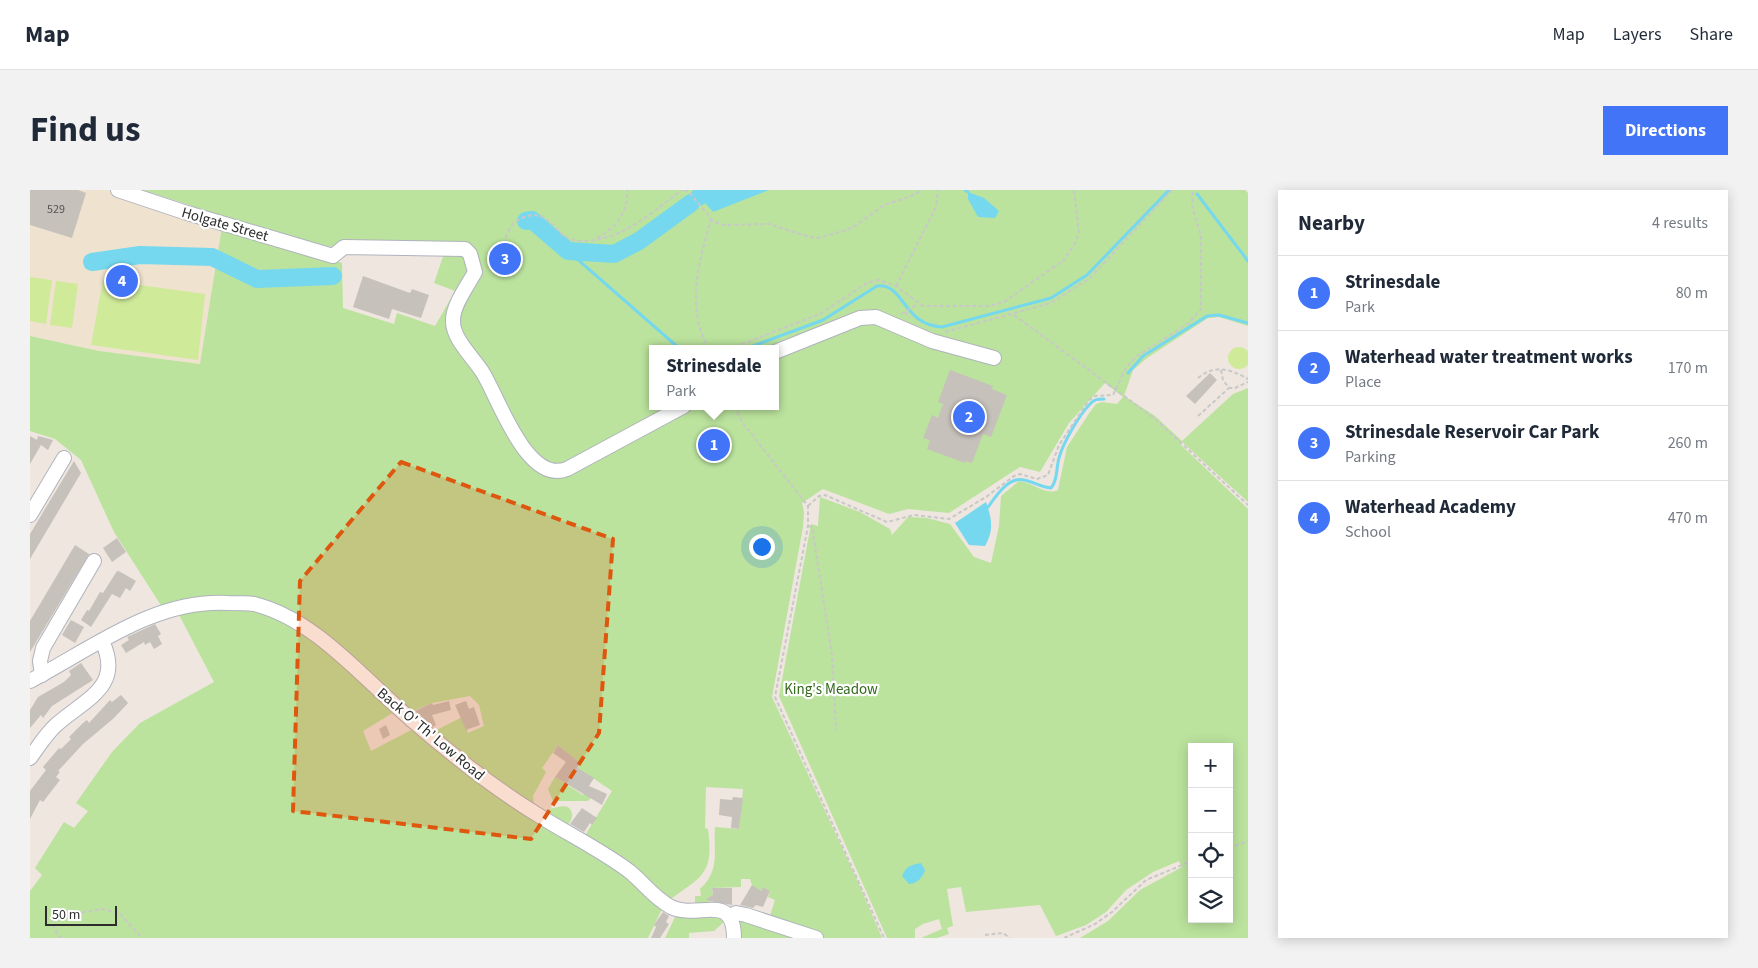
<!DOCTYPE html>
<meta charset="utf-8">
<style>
:root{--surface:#fff;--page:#f2f2f3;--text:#1f2937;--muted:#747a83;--line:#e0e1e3;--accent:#4274f8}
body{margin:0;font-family:"Source Sans 3",sans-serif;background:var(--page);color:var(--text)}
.controls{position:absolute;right:15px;bottom:15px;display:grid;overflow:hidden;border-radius:0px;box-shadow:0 2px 12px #0003}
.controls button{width:45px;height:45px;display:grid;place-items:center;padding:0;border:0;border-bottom:1px solid var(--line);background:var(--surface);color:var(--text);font:25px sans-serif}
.scale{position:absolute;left:15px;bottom:12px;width:72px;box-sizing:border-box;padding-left:5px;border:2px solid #2d2d2d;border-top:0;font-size:14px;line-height:18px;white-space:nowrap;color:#2d2d2d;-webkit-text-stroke:4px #fff;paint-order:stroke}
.you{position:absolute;left:731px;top:356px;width:18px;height:18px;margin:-12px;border:4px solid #fff;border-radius:50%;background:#1a73e8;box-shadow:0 0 0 8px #1a73e833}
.badge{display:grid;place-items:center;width:32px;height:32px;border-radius:50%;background:var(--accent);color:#fff;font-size:16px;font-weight:700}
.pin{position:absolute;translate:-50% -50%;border:2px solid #fff;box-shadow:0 1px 5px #0006}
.popup{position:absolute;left:619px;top:155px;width:130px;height:65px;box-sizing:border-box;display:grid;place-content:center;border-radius:0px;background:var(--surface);filter:drop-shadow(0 1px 4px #0005);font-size:16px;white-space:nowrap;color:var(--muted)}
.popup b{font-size:19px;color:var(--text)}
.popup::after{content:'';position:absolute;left:50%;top:100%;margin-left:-10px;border:10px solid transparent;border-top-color:var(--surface)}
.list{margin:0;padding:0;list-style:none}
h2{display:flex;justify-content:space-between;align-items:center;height:65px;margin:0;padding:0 20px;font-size:21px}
h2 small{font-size:16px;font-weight:400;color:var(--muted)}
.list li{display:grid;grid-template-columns:32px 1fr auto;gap:15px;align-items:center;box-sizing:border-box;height:75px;padding:0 20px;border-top:1px solid var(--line)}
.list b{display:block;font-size:19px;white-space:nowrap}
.list p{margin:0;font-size:16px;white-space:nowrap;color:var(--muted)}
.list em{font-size:16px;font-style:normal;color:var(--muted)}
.icon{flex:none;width:28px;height:28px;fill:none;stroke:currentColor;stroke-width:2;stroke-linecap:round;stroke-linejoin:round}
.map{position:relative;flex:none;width:1218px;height:748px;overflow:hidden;border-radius:0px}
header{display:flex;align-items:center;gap:30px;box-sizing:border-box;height:70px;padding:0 25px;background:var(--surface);border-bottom:1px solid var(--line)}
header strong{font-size:24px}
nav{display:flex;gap:28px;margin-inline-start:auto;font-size:18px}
.intro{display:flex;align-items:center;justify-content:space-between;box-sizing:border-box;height:120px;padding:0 30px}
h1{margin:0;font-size:35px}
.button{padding:12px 22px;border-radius:0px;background:var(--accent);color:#fff;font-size:18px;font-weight:700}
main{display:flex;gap:30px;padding:0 30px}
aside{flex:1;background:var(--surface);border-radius:0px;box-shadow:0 2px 12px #0003}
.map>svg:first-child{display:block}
</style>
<header>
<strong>Map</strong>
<nav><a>Map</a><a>Layers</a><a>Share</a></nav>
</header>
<div class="intro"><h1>Find us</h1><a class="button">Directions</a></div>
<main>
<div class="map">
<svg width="1218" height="748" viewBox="0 0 1218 748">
<rect width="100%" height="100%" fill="#eee6df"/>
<path fill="#efe2cf" d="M0,0H76L192,37L170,174L69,161L0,146Z"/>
<g fill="#bbe39d" fill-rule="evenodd">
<path d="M113,0H1215L1218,3V136L1189,127L1178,128L1117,168L1103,180L1094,206L1125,226L1152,251L1203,204L1218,198V312L1152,252L1150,254L1218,319V748H1050L1078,731L1110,700L1152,677L1149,671L1123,682L1096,700L1076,722L1056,735L1026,746L1010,715L936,722L931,697L917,699L923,736L917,738L919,744L907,748H891L912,739L909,729L893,734L885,739V748H857L749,506L781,334L788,336L790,307L830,322L860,339L862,345L878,327L897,328L920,334L944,367L961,373L969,336L971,306L989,291C1002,292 1016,306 1028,300L1037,257L1060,222L1066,214L1072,212L1087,214L1093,207L1075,193L1039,233L1010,282L990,277L919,323L878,319L859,324L793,299L772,313L774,322L773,337L742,507L829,694L852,748H790L739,729L745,710L738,707L740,701L733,697L730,703L722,695L720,689H711V697L682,698L683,706L679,707V711L682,714L689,713V718L665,716V706H671L670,699C691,680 683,661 685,637L709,639L713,599L676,597L675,638L678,639C684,685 672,686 638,711L627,702L625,695L553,649L582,601L548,578L550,573L528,555L512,578L516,582L503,606L505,621L403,542L432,527L438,543L454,536L449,515L440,506L402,513L383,521L376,520L254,419L132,417L84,342L51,270L25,249L0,241V146L69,161L170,174L192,37L312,73L313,118L364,134L367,123L405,136L425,101L404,93L416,58L313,52L302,57L254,46ZM623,159H745V216H623ZM1162,557H1199V729H1162Z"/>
<path d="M146,419C165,419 210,416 227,420C279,435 326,487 366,521L333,541L341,561L385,538L599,686L632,719L618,748H0V701L12,685L5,678L34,632L44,638L58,621L46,613L82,562L110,533L184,492Z"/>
<path d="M525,587L553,605L558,598L562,607L558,611H523L518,599Z"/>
<path d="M533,616L538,617C545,624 542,629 537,636L516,624L519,619Z"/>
<path d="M685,724L696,730L684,741L659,743V748H635L646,725Z"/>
<path d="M715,728L774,748H707L708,730Z"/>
</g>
<g fill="#cfea99">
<path d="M0,87L22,90L16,134L0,131Z"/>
<path d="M73,90L175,104L168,170L61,155Z"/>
<path d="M26,91L48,94L42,138L20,135Z"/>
<circle cx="1209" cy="168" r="11"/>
</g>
<g fill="#75d8ee">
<path d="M672,0H739L683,22L676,14L677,6Z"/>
<path d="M938,2L954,8L969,21L965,28L948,27L938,9Z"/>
<path d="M956,312C962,329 964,340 955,356L939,355L925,333Z"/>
<path d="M891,673L895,680C894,686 887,694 879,694L872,686C876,676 881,675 891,673Z"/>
</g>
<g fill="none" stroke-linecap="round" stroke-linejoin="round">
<g stroke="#75d8ee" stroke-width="3">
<path d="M935,0L938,2"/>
<path d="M1167,4L1218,71"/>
<path d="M538,61L650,159"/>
<path d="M715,159L793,130L847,96C875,93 872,135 912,137L1021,108L1057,85L1139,0"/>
<path d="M1098,183L1113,166L1177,126L1189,125L1218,133"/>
<path d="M958,317C966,306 979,286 994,290C1004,292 1011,297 1021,298C1028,290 1026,278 1029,268C1033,253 1049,225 1060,214C1064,209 1068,209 1074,209"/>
</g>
<g stroke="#75d8ee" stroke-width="18">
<path d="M669,7L680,0"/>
<path d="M496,31L502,30L538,61L584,64L609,51L661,13"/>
<path d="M62,72L110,65L182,67L227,89L303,86"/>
</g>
</g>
<g fill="#c7c1bb">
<path d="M0,0H48L56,3L42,48L0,35Z"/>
<path d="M333,86L380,103L382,99L399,105L391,128L362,119L359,129L323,117Z"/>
<path d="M920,180L963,196L962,199L977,205L961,247L953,244L942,273L935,271V273L897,259L900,250L893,248L902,225L908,228L913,214L908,212Z"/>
<path d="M1180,183L1187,190L1165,214L1156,206Z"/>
<path d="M0,246L7,250L8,246L23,250L18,260L11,255L0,274Z"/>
<path d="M44,271L51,283L0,369V344Z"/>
<path d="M87,348L96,362L82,372L73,358Z"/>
<path d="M45,355L59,364L0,462V431Z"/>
<path d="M87,380L106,391L100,401L96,398L90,408L82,404L61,437L51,430L57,420L59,421L70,402L73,403L87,381L89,382Z"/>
<path d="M41,430L54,437L45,453L32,445Z"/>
<path d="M125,434L131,444L128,446L132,454L124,459L120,452L115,455L114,452L96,463L91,455L99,450L97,447Z"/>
<path d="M51,473L63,490L22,516L13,528L11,525L0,538V520L8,507L34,492L41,485L39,481Z"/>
<path d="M91,505L98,513L84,528L53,554L28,581L30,582L26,587L30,590L13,612L10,610L0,629V601L16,580L13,577L29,558L31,559L41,549L39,547L53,533L57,530L59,533L80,510L82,512Z"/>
<path d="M419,511L421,520L402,525L406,535L403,537L385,521L402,513L403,515Z"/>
<path d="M436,511L439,519L444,517L450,535L436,540L425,515Z"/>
<path d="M356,535L360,545L353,549L349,539Z"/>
<path d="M528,555L550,573L548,578L564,588L559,596L577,604L572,615L525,587L536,572L523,563Z"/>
<path d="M703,607L713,608L709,639L701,638L702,627L689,625L690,609L702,610Z"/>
<path d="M552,618L567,628L562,635L560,633L554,642L540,634Z"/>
<path d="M722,695L731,701L733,697L740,701L733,717L726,715L723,718L710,715Z"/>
<path d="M682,698H702V715L679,711L676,709L683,705Z"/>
<path d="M633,722L639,726L636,732L639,734L630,748H621L626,737L624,735Z"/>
</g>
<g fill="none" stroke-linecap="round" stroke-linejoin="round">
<g stroke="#afb3bd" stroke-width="16">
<g id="minor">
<path d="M88,0L154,22L303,66L314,57L435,59L440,64L445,82C438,95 423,115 423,130C422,149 444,168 453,183C469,209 497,295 537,279L654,216"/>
<path d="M745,162L830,128L846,127L902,151L964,168"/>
<path d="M0,325L34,268"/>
<path d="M12,485L10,471L13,458L64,371"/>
<path d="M0,491C63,458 124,409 198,413C206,413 216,413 224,414C286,429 335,491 383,531C422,565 464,598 508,625C538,644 571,660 599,681C613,692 624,708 641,717C668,730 704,701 704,748"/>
<path d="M0,568C8,557 16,544 26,535C55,509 94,497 72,451"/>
<path d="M700,726L706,723L716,725L786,748"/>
</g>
</g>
<g stroke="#c8c8c8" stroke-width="2" stroke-dasharray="4 2.5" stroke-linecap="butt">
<path d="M654,0L659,2L684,32L694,35L739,34L779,47L789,48L822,38L854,15L879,7L892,0"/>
<path d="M567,48C586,37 599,22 597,0"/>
<path d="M474,54C477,42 480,33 492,28C524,15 522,51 551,51C592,51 621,23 652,0"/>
<path d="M866,96L906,17L908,0"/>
<path d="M875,122L880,128"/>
<path d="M871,124L888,114"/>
<path d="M984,125L1124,228L1218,315"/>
<path d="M915,142L1021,113L1060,88L1142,0"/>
<path d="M679,159C655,119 669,71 681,29"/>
<path d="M686,159L707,156L790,124L837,93L848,90L866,96L893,116H959L974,112L1034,70L1044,55L1049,43L1044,0"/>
<path d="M1191,180L1193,190L1199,198H1205L1218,192"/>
<path d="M1168,188C1185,174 1200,179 1218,189"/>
<path d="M704,216L712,232L778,316V336L745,507L854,748"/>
<path d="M1168,226L1199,198"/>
<path d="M778,316L789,306L795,305L857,332L884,325L919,329L956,307L984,286L990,284L1007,289L1018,285L1029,255L1059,210L1065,206L1083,205L1096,178L1107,166L1158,134L1171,119V46L1162,16L1163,0"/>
<path d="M778,336L782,337L802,465L806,541"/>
<path d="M1199,658L1218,651"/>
<path d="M955,745L973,743L980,748"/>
<path d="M32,748L27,744L22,731L30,726L73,719L90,724L112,748"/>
<path d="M1034,748L1065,734L1082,722L1116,690L1162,671"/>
</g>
<use href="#minor" stroke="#fff" stroke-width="14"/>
</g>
<path fill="#df570e" fill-opacity="0.2" stroke="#df570e" stroke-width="4" stroke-dasharray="10 6" stroke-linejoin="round" d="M371,272L583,349L569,543L501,649L263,621L270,391Z"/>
<g text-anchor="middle" stroke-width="4.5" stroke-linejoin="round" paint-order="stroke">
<g font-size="12" fill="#545250">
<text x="26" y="23">529</text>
</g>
<g font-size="15" fill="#2d2d2d" stroke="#fff">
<text transform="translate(195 34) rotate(16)" y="5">Holgate Street</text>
<text transform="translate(401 544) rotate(40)" y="5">Back O' Th' Low Road</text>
</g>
<g font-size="15" fill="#336a1c" stroke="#fff">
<text x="801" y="504">King's Meadow</text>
</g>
</g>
</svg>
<div class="controls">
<button>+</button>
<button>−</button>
<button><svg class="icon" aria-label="locate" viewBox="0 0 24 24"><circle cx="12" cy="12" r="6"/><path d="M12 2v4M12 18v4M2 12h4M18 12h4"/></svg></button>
<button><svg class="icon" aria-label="layers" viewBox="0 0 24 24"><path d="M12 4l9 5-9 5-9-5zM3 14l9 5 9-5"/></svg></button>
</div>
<div class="scale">50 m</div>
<div class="you"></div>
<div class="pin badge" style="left:684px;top:255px">1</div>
<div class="popup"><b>Strinesdale</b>Park</div>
<div class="pin badge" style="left:939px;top:227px">2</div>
<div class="pin badge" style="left:475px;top:69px">3</div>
<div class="pin badge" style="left:92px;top:91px">4</div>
</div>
<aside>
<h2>Nearby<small>4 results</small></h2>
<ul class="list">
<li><span class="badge">1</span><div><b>Strinesdale</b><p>Park</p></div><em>80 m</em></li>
<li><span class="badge">2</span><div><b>Waterhead water treatment works</b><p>Place</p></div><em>170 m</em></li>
<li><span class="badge">3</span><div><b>Strinesdale Reservoir Car Park</b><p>Parking</p></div><em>260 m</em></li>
<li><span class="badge">4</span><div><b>Waterhead Academy</b><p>School</p></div><em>470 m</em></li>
</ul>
</aside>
</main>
